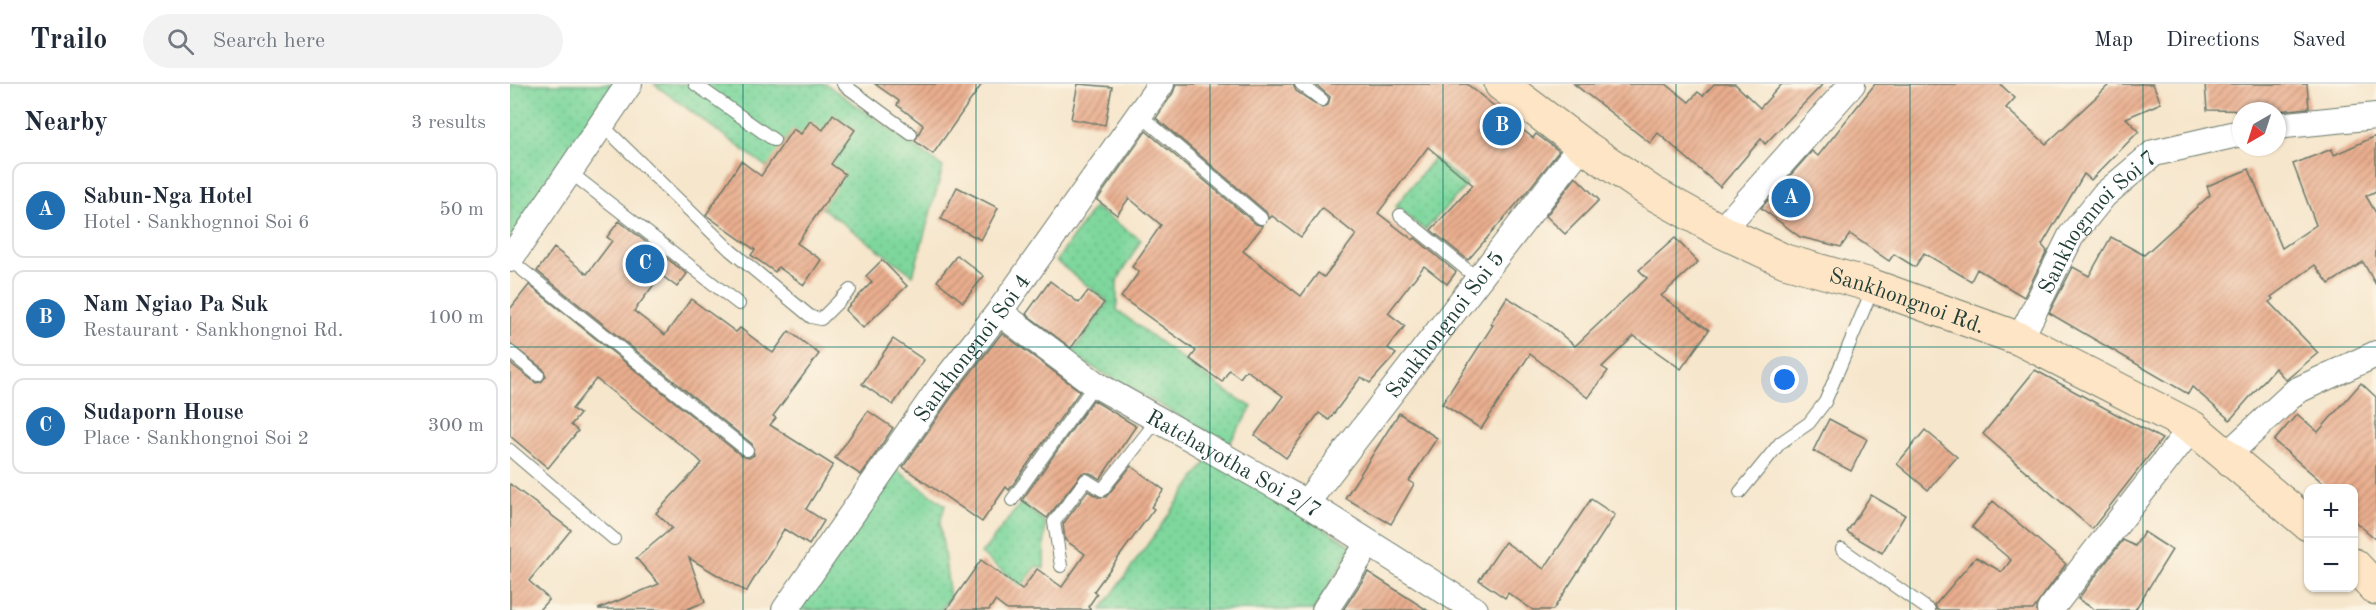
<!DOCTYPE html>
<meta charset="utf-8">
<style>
:root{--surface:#fff;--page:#f2f2f3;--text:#1f2937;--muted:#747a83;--line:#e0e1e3;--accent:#1f6fb2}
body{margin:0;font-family:"Old Standard TT",serif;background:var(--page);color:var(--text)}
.controls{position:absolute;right:18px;bottom:18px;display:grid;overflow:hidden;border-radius:12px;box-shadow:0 2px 4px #0004}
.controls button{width:54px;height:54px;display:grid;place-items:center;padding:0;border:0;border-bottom:2px solid var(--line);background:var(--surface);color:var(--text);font:30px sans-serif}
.compass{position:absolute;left:1722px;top:18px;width:54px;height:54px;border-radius:50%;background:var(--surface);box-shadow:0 2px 4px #0004;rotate:219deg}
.you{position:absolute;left:1275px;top:296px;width:21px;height:21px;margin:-15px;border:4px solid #fff;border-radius:50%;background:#1a73e8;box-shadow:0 0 0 9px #1a73e833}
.badge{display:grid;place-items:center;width:39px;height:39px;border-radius:50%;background:var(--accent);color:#fff;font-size:20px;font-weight:700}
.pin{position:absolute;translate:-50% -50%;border:3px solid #fff;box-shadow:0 2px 6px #0006}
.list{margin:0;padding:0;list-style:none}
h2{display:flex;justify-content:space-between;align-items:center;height:78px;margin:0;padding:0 24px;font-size:26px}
h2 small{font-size:20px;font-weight:400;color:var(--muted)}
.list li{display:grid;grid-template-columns:39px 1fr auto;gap:18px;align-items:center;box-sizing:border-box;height:96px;margin:0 12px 12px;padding:0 12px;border:2px solid var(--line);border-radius:12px}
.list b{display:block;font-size:22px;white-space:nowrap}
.list p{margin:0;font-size:20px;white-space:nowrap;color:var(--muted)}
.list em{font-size:20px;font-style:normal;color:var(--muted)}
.icon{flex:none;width:33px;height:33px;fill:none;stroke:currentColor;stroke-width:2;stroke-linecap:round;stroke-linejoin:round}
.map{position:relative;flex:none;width:1866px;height:526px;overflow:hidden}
header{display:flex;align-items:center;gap:36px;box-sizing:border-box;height:84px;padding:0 30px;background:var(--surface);border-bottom:2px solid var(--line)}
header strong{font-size:28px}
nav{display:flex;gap:33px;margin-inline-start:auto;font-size:21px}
.search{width:420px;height:54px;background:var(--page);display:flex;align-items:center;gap:15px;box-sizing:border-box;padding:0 21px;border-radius:33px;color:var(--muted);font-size:22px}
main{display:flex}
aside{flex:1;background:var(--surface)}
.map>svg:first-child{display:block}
</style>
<header>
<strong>Trailo</strong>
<div class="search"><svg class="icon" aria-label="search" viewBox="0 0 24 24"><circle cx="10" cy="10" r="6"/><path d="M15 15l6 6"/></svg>Search here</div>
<nav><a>Map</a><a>Directions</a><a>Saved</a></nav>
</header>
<main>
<aside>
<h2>Nearby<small>3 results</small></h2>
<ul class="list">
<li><span class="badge">A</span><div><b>Sabun-Nga Hotel</b><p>Hotel · Sankhognnoi Soi 6</p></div><em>50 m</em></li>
<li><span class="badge">B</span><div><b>Nam Ngiao Pa Suk</b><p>Restaurant · Sankhongnoi Rd.</p></div><em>100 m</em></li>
<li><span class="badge">C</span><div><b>Sudaporn House</b><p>Place · Sankhongnoi Soi 2</p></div><em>300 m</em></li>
</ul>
</aside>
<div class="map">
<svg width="1866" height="526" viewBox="0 0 1866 526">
<defs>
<pattern id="grass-dots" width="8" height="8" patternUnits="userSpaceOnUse" patternTransform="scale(1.5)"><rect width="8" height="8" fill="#7ed79d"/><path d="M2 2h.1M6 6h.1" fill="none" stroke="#6cb988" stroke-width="1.8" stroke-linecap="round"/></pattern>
<pattern id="building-hatch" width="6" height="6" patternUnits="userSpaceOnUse" patternTransform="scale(1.5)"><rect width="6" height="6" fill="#eaae8e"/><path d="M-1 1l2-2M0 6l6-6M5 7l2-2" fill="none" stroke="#bd8f75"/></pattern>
</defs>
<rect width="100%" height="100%" fill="#fcf5e5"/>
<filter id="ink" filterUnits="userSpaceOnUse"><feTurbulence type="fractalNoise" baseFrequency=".0167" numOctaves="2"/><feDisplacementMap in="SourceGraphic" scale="12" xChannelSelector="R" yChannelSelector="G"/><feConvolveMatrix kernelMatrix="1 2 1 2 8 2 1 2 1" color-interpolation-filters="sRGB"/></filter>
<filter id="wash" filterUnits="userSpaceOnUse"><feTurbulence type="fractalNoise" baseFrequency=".008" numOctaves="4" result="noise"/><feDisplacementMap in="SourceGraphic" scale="24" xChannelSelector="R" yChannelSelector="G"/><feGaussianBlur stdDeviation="1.35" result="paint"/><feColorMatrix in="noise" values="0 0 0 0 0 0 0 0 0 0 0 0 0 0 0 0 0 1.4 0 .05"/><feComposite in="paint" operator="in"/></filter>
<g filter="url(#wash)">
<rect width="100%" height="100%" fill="#f6e6cc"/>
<g fill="url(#grass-dots)" stroke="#4e8a68" stroke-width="1.5">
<path d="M0,0H110L0,158Z"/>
<path d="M144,0H316L433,83L403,191Z"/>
<path d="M924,74L957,101L915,146L885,123Z"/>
<path d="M584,123L631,156L607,197V226L711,304L742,323L719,360L561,271L598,218L546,177Z"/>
<path d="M699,374L843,462L804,526H591Z"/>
<path d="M386,385L435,421L430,439L440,513L431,526H286Z"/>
<path d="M511,419L535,438L534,485L527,482L511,502L471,470Z"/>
</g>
<g id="blocks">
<g fill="url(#building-hatch)">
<path d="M365,0H472L423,70L405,57L413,41L387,21L389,17Z"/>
<path d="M568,0L602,3L595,41L561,35Z"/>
<path d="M666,0H783L786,7L812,24L818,21L820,13L805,0H957L1023,54L1026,50L1049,67L1015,110L958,176L921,146L963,101L918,63L868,129L903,156L905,154L946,188L937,200L914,182L878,229L895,242L878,264L886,270L860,299L851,293L819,336L809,329L776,374L745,351L773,312L736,286L730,294L719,286L712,298L680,275L686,267L611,213L629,188L622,183L651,141L619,114L607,131L587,116L636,47L746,140L753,142L733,167L791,212L808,189L814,193L846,151L812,124L791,153L762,132L759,135L756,128L646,34L663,9Z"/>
<path d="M1064,0H1156L1179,18L1188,8L1193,12L1204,0H1225L1250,24L1272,0H1313L1255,60L1251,55L1210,103L1148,49L1140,59Z"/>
<path d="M1365,0H1490L1505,14L1496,24L1536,60L1600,0H1643L1651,19L1616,34L1629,47L1581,96L1574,90L1532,161L1537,167L1514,213L1467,185L1461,197L1414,169L1405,183L1384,170L1379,177L1340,150L1331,163L1290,153L1251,124L1302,67L1308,72Z"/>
<path d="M1695,0H1797L1799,24L1766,27L1697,26Z"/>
<path d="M323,30L345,46L321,80L335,90L287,159L311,176L294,201L268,183L265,188L241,171L245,166L196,131L231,77L251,92L283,45L291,50L300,37L313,46Z"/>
<path d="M1866,52V107L1856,112L1866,129V201L1853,178L1819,200L1805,181L1761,213L1763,215L1759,218L1808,269L1776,296L1765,284L1720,336L1682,303L1678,310L1539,229L1563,183L1579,192L1601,153L1634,171L1700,111L1697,102L1739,85L1772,164L1806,141L1783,80L1822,65L1824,71Z"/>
<path d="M1066,93L1089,116L1055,150L1036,132Z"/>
<path d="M447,103L488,124L471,156L431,135Z"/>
<path d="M109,137L177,190L167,203L151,191L124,227L155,251L181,215L226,248L230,244L263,269L279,247L309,270L263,332L266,334L260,341L323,381L296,425L314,437L299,461L274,445L236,508L179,474L195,518L175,526L88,525L149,500L126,474L162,444L146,429L192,379L187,374L86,295L62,325L70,330L61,341L68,347L38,384L0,352V279L26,299L31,298L36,292L33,285L0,260V225L19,201L232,372L239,374L244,371L242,360L27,187L44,164L77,190L102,157L97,153Z"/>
<path d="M1165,154L1188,178L1151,212L1199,246L1171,285L1124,252L1092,283L1098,287L1078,314L1020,270L971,345L932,320L983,241L980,240L997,213L1036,238L1065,262L1137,194L1129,186Z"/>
<path d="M447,171L474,192L453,218L427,197Z"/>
<path d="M372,176L397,202L353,244L335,226L362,198L356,192Z"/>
<path d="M540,197L569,219L578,207L594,219L561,264L516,230Z"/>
<path d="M492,249L570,307L499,406L496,403L472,438L393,383L443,311Z"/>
<path d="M383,255L414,276L383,321L352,300Z"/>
<path d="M1525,286L1652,355L1582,445L1473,350Z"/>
<path d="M1851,299L1866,313V455L1844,437V405H1820L1764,357L1787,330L1808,348Z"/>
<path d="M583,316L626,342L590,395L580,389H572L537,434L512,416Z"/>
<path d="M358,327L383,344L351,391L325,374Z"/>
<path d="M889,329L927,354L899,397L904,400L881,440L835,414Z"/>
<path d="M1319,335L1357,355L1341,387L1303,367Z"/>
<path d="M1415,346L1447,373L1418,406L1387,380Z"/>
<path d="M621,382L654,406L641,423L644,425L584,507L587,510L578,523L581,526H497L485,517L479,526H436L471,476L512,506L527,485L552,503L575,470L555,456L553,440L578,407L588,413H596Z"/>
<path d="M0,400L61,446L19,497L39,515L29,526H0Z"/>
<path d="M1361,411L1395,431L1372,469L1337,448Z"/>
<path d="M1081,415L1105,431L1043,526H1023L998,509L995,514L969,496L995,458L1034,485Z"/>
<path d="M1483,417L1556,480L1523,526H1427L1425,521L1466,473L1492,488L1501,476L1462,443Z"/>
<path d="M1634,448L1662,466L1625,526H1585L1568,515L1613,456L1625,462Z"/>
<path d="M858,488L917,526H833Z"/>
</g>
</g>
</g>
<g filter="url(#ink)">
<use href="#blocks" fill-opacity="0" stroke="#6a7869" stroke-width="1.5"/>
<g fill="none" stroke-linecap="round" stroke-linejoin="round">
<g stroke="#6a7869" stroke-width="14">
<g id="lane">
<path d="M185,0L264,56"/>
<path d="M333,0L401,50"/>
<path d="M791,0L812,16"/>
<path d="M629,30L751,134"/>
<path d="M93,42L220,166L301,233L311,235L340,206"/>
<path d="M61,89L229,220"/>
<path d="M890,131L968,195"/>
<path d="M0,176L237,366"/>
<path d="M0,268L28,291"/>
<path d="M0,366L104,455"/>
<path d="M1230,408L1270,359L1299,339L1315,318L1363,204"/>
<path d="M502,416L585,300"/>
<path d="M1332,465L1419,526"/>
<path d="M551,482L544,438L576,396L592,406L648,335"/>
</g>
</g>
<g stroke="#6a7869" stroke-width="28">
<g id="street">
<path d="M1767,42L1866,32"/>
<path d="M1211,147L1342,0"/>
<path d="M0,175L119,0"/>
<path id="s1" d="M489,228L585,300L796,419L965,526"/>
<path id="s2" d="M1510,255L1561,152L1594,111L1644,69L1731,49"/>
<path d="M1717,371L1786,307L1866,270"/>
<path id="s3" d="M796,419L1072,61"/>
<path id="s4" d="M275,526L431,302L489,228L651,0"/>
<path d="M815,526L858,460"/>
<path d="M1540,526L1682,343"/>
</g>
</g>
<g stroke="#6a7869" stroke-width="35">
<g id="secondary">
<path id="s5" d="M991,0L1072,61L1141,108L1211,147L1275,177L1357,200L1510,255L1682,343L1798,440"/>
<path d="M1844,481L1866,504"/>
</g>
</g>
<use href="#lane" stroke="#fff" stroke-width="12"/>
<use href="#street" stroke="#fff" stroke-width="26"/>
<use href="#secondary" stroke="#fde5c5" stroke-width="33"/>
</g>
</g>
<path fill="none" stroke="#0f766e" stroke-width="1.5" stroke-opacity="0.55" d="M233,0V526M466,0V526M700,0V526M933,0V526M1166,0V526M1400,0V526M1633,0V526M0,263H1866"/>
<g text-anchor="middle" stroke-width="4.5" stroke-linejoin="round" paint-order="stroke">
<g font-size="22" fill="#1f3d34" stroke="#fcf5e5">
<text dy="8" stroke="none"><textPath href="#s2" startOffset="142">Sankhognnoi Soi 7</textPath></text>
<text dy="8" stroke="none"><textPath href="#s5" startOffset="464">Sankhongnoi Rd.</textPath></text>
<text dy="8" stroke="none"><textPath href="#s3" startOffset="226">Sankhongnoi Soi 5</textPath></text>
<text dy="8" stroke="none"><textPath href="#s4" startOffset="322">Sankhongnoi Soi 4</textPath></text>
<text dy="8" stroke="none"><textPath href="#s1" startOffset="280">Ratchayotha Soi 2/7</textPath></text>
</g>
</g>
</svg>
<div class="controls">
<button>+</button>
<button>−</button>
</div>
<svg class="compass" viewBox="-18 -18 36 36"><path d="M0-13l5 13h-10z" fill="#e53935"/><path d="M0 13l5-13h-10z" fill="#747a83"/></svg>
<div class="you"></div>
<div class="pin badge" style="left:1281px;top:114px">A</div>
<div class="pin badge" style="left:992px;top:42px">B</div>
<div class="pin badge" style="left:135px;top:180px">C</div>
</div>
</main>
